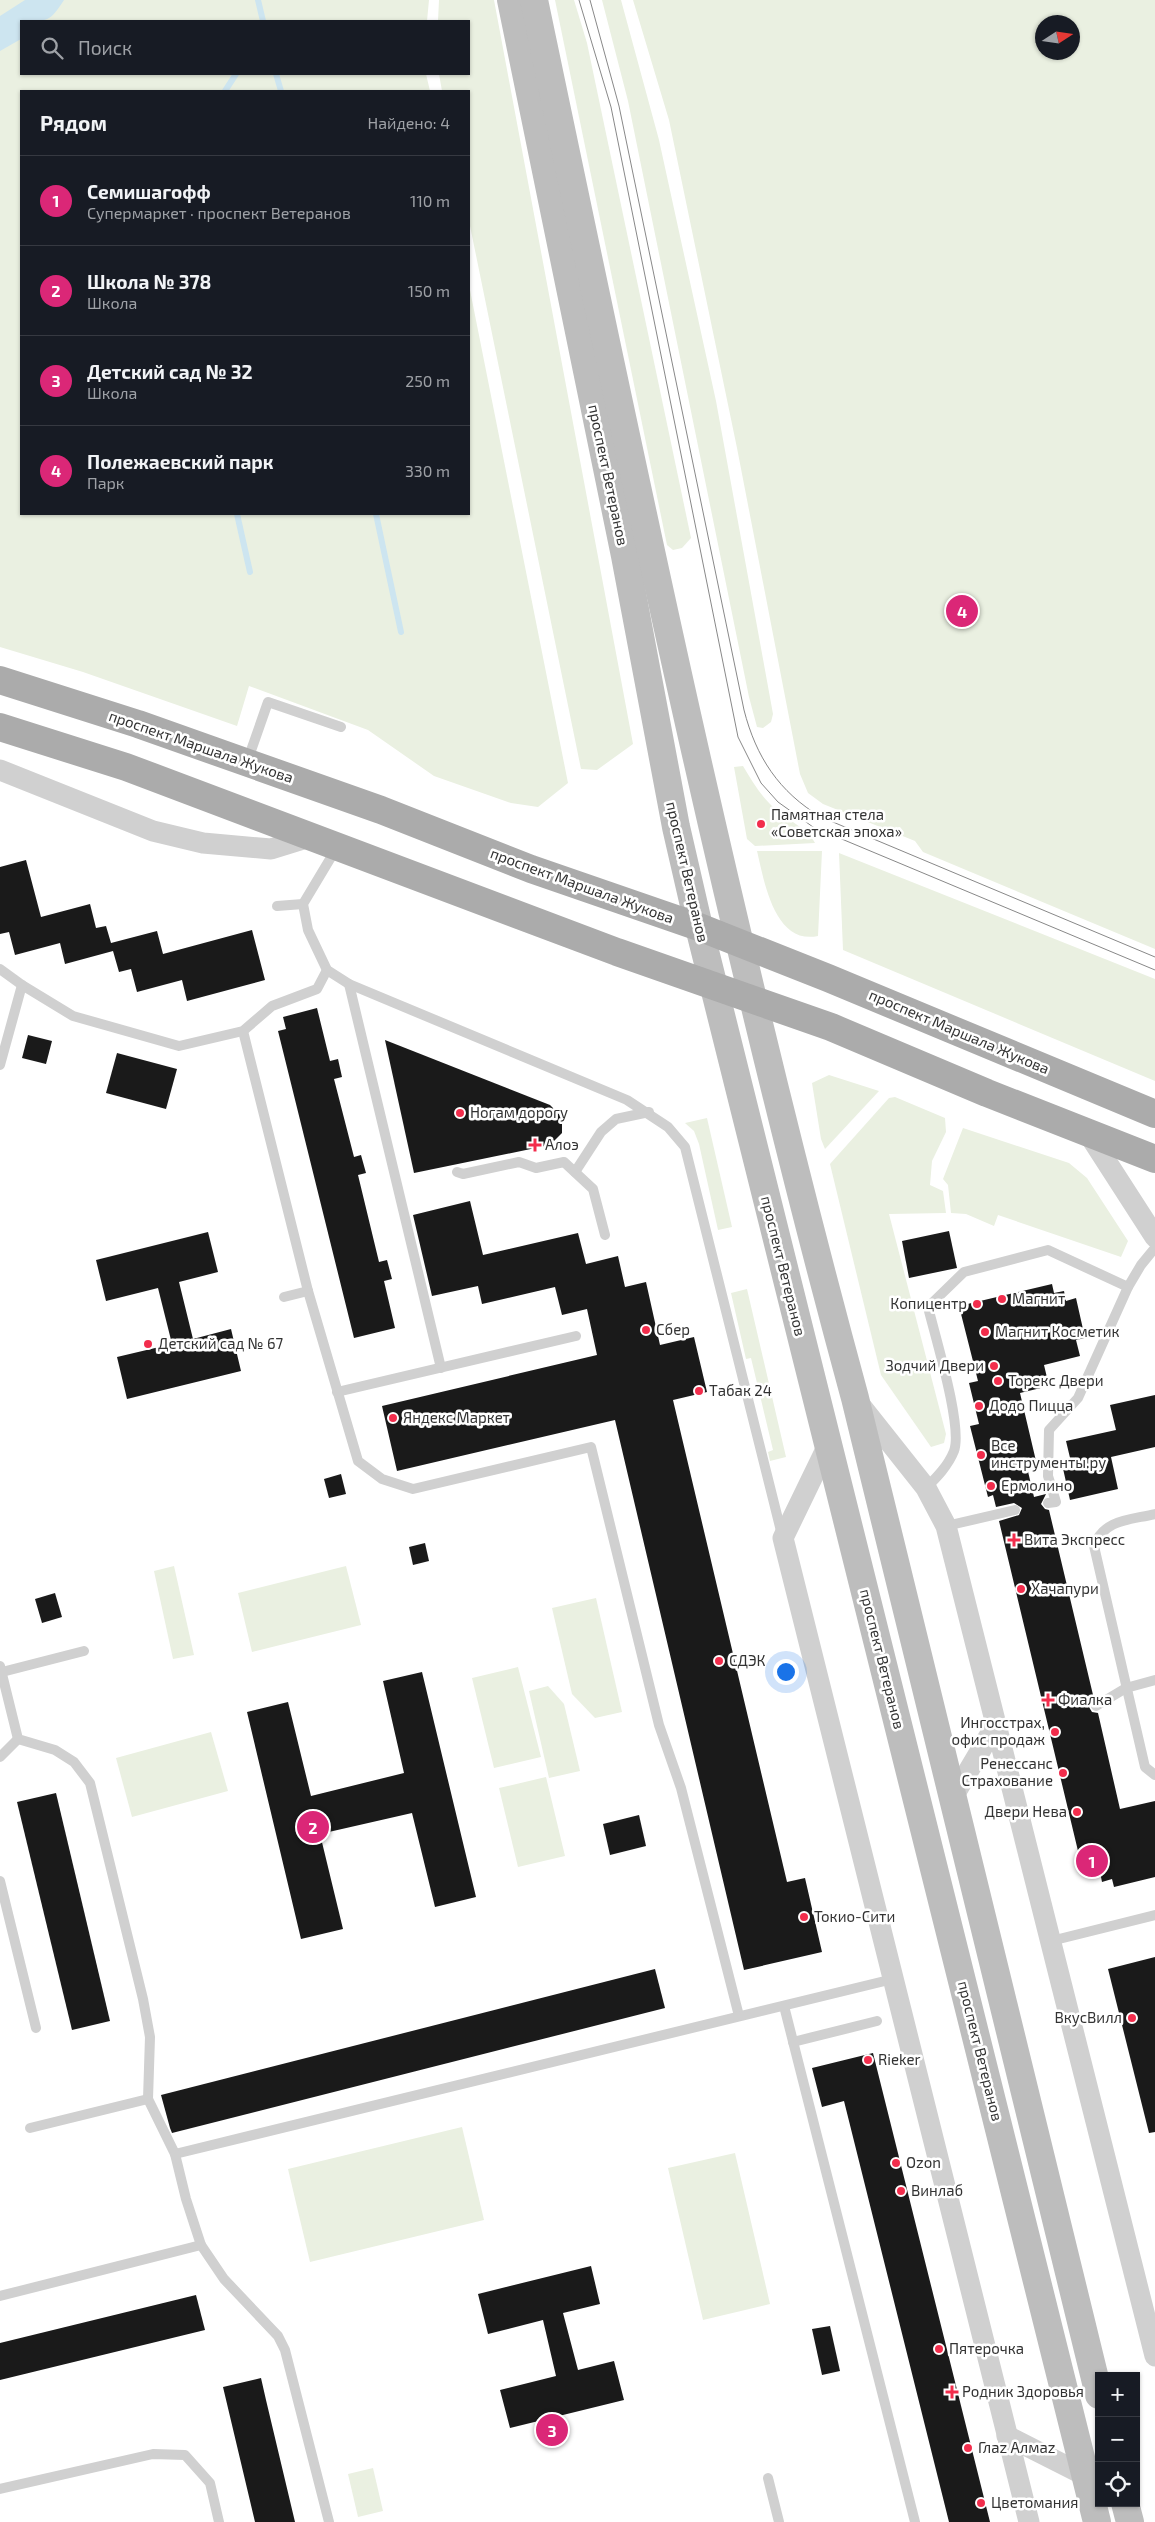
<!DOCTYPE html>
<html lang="ru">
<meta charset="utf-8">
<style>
:root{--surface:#171b24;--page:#20242c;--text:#f1f3f6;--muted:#9ea1a6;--line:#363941;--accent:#db2777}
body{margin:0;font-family:"Exo 2",sans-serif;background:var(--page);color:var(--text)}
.controls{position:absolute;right:15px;bottom:15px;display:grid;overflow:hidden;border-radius:0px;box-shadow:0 1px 4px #0004}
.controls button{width:45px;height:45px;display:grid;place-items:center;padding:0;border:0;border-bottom:1px solid var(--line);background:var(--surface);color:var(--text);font:25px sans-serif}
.compass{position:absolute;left:1035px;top:15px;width:45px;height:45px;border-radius:50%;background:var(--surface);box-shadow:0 1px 4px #0004;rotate:78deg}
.you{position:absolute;left:785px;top:1671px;width:18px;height:18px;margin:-12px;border:4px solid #fff;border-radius:50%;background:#1a73e8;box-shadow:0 0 0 8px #1a73e833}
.badge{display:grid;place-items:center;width:32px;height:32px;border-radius:50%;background:var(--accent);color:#fff;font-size:16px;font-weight:700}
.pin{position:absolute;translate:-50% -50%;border:2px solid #fff;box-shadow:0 1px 5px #0006}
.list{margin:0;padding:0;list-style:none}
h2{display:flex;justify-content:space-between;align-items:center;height:65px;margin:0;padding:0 20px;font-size:21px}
h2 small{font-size:16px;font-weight:400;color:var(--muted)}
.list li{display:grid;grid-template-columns:32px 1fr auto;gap:15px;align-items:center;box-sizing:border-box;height:90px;padding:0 20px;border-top:1px solid var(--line)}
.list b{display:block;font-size:19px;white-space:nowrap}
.list p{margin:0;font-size:16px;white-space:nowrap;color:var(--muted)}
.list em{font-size:16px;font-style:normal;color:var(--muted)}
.icon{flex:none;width:28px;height:28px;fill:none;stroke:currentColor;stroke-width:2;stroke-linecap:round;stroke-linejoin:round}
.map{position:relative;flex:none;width:1155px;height:2522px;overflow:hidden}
.search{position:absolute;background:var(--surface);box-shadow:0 1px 4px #0004;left:20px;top:20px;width:450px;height:55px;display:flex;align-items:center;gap:12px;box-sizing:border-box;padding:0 18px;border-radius:0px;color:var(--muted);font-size:19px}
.panel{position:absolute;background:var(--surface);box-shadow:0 1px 4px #0004;left:20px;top:90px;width:450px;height:425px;border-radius:0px}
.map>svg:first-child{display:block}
</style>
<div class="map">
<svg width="1155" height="2522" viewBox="0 0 1155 2522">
<rect width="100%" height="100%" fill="#fff"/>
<g fill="#eaf0e1" fill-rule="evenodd">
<path d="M0,0H429L427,21H21V74H426L430,91H21V514H469V285L568,783L538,807L511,803L434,776L368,730L249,686L237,726L83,672L0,647Z"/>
<path d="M439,0H494L633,744L597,770L581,769L469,221V91H442L439,74H469V21H438Z"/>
<path d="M555,0H574L587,43L691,538L682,548L673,550L667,545Z"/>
<path d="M602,0H621L659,140L716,401L773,714L771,722L763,728L757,727L749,697L628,101Z"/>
<path d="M633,0H1155V949L923,852L915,841L823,804L808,793L800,774L737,448L669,120ZM1042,22H1072V52H1042Z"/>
<path d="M743,766C752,781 760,795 773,807C784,817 810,831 815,843L755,846L747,839L734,767Z"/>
<path d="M757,851H822L818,936C774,945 764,880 757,851Z"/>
<path d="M839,853L1155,979V1081L843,950Z"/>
<path d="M829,1075L879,1091L825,1149L821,1139L812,1083Z"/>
<path d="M895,1097L945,1118L946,1132L932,1161L930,1185L943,1191L946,1213L889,1214L946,1434L944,1443L931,1447L881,1375L830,1164L889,1098Z"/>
<path d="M707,1118L732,1227L718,1230L699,1144L694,1131L685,1123Z"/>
<path d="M963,1128L1069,1163L1087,1178L1128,1241L1121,1257L998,1215L994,1226L966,1214L951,1213L948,1185L943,1179Z"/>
<path d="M747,1289L786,1457L770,1461L768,1452L773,1450L751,1358L746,1359L731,1293Z"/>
<path d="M174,1566L194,1655L173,1659L154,1571Z"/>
<path d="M346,1566L361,1625L252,1652L238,1593Z"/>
<path d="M596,1598L622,1712L595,1718L572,1694L552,1608Z"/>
<path d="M518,1667L541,1757L494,1768L472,1678Z"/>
<path d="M548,1686L564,1704L580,1771L549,1778L529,1691Z"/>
<path d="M211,1732L228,1791L132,1817L116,1758Z"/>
<path d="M546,1777L565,1856L518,1867L499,1788Z"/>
<path d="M462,2127L484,2220L310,2262L288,2169Z"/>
<path d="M735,2153L770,2304L703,2320L668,2168Z"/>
<path d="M373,2468L383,2511L358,2517L348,2474Z"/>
</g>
<path fill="#cde5f0" d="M25,0H64C49,23 48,21 21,21V39L0,51V16Z"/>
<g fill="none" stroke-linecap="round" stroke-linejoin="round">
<g stroke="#cde5f0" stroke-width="6">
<path d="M258,0L263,21"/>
<path d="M276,74L281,91"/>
<path d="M225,91L236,74"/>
<path d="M237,514L250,572"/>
<path d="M376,514L401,632"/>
</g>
</g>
<g fill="#1a1a1a">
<path d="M26,860L41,917L90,904L96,928L106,926L111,943L157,931L163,954L252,930L265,980L187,1001L182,980L137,992L131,969L119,972L113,951L65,964L60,943L15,955L9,932L0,934V867Z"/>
<path d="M317,1008L330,1061L338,1059L342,1077L334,1079L354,1157L361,1155L366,1173L358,1175L379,1262L387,1260L392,1279L384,1281L395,1328L354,1338L278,1031L286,1029L283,1017Z"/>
<path d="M28,1035L52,1041L46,1064L22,1058Z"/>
<path d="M385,1040L550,1105L562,1117V1133L550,1145L414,1173Z"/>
<path d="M117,1053L177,1069L166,1109L106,1093Z"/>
<path d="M470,1201L483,1255L578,1233L586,1264L618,1256L625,1287L646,1282L660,1345L694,1337L707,1392L673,1400L787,1882L805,1878L822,1952L744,1970L615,1420L397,1471L382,1406L597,1355L587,1309L562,1315L555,1287L482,1304L478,1286L432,1296L413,1215Z"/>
<path d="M949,1231L957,1268L909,1278L902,1241Z"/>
<path d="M208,1232L218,1272L179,1282L193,1339L231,1329L241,1371L127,1399L117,1357L172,1344L158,1288L106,1301L96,1260Z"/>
<path d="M1052,1284L1054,1293L1064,1291L1066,1301L1076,1298L1085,1338L1076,1340L1080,1356L1044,1365L1049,1386L1020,1393L1036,1461L1026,1463L1034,1497L1046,1494L1041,1504L1045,1509L1049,1510L1094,1699L1089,1707L1092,1712L1098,1713L1120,1809L1155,1801V1877L1114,1887L1112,1879L1102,1882L1100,1872L1084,1876L999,1521L1019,1515L1022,1508L1014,1503L996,1507L993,1495L988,1497L970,1426L979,1424L969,1383L978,1381L959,1306Z"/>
<path d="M1155,1395V1447L1111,1457L1118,1489L1070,1500L1062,1464L1071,1462L1066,1441L1116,1430L1110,1405Z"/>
<path d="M341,1474L346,1494L329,1498L324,1479Z"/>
<path d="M425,1543L429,1561L413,1565L409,1547Z"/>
<path d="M55,1593L62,1617L42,1623L35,1599Z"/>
<path d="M422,1672L476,1897L435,1907L412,1813L320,1834L343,1929L301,1939L247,1712L288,1702L311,1796L404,1773L383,1681Z"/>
<path d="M56,1793L110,2021L72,2030L17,1802Z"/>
<path d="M639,1815L646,1846L610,1855L603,1824Z"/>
<path d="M1155,1957V2132L1149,2133L1108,1969Z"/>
<path d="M655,1969L665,2008L172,2133L170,2128L161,2095Z"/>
<path d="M873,2053L990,2522H949L844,2101L822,2107L812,2068Z"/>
<path d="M591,2266L600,2304L563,2313L578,2370L614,2361L624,2400L510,2428L500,2390L556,2376L543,2320L488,2334L478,2294Z"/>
<path d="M196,2295L205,2330L0,2380V2343Z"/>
<path d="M830,2326L840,2371L822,2375L812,2329Z"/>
<path d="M261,2378L266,2400L295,2522H255L223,2387Z"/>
</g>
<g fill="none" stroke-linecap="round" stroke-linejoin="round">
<g stroke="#d0d0d0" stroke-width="10">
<path d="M247,762L268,702L341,727"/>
<path d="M336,849L303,904L308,930L327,970L349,984L627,1100L668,1127L685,1147L782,1535"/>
<path d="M277,906L303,904"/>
<path d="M0,969L22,985L73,1016L179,1046L243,1031L272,1006L317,989L327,970"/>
<path d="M349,984L441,1368"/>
<path d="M243,1031L308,1291L358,1461L382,1479L413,1489L591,1447L659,1725L681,1788L739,2016"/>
<path d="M0,1065L22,985"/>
<path d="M457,1172L463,1174L519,1162L536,1168L564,1162L593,1189L605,1235"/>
<path d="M575,1172L601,1132L616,1119L649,1112"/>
<path d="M284,1297L308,1291"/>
<path d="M337,1392L576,1336"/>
<path d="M926,1488C937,1477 948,1466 954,1451C963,1427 935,1336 928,1307L964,1272L1048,1250L1128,1287"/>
<path d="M1048,1503L1056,1502L1048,1476L1049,1430L1078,1398L1128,1287L1141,1265L1155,1248"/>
<path d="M1155,1514C1130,1520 1104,1519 1094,1546L1145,1767L1155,1775"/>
<path d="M946,1526L1015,1510"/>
<path d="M0,1666L18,1739L55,1750L74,1762L90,1783L143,1999L150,2037L148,2099L175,2154L893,1979"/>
<path d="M2,1672L84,1651"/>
<path d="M1096,1706L1126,1688L1155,1680"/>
<path d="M0,1757L18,1739"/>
<path d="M0,1881L36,2028"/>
<path d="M1051,1941L1155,1915"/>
<path d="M784,2006L915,2522"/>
<path d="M793,2042L877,2021"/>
<path d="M30,2128L148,2099"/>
<path d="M175,2154L186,2199L201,2245"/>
<path d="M0,2296L201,2245L224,2279L278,2336L285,2350L329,2522"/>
<path d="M768,2478L779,2522"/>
<path d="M0,2489L153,2454L185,2455L210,2483L219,2522"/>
</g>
<g stroke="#d0d0d0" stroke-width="21">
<path d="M0,770L153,831L203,843L271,849L313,836"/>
<path d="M1088,1133L1155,1237"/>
<path d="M857,1401L926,1488L946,1526L1155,2356"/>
<path d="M828,1445L783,1538L1029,2522"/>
<path d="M953,1797L995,1726"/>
<path d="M1007,2436L1086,2476"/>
</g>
<g stroke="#bdbdbd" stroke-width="28">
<path d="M511,0L625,556L676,827L699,927L1097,2522"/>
<path d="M534,0C632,468 729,936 855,1398L1099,2395"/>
<path d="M1125,2503L1130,2522"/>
</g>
<g stroke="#ababab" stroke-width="28">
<path d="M0,680L138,724L381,810L531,869L699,927L828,978L1155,1114"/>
<path d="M0,727L126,767L617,952L831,1027L987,1093L1155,1159"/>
</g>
<g stroke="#888" stroke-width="1">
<path d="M579,0L611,107L738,737L761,783L778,802L813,827L1155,970"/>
<path d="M590,0L619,106L744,710C756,757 779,792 821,817L1155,957"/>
</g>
</g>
<g fill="#f22d4c" stroke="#fff" stroke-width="2">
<circle cx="761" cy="824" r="5"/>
<circle cx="460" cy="1113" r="5"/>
<path d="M532.5 1137.5h5v5h5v5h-5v5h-5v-5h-5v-5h5z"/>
<circle cx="1002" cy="1299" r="5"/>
<circle cx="977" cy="1304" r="5"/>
<circle cx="646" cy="1330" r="5"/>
<circle cx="985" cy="1332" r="5"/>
<circle cx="148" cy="1344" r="5"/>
<circle cx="994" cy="1366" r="5"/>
<circle cx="998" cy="1381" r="5"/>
<circle cx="699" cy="1391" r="5"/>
<circle cx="979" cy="1406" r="5"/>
<circle cx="393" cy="1418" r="5"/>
<circle cx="981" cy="1455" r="5"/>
<circle cx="991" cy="1486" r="5"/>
<path d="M1011.5 1532.5h5v5h5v5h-5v5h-5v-5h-5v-5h5z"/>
<circle cx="1021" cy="1589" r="5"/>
<circle cx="719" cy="1661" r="5"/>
<path d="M1045.5 1692.5h5v5h5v5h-5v5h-5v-5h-5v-5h5z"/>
<circle cx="1055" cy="1732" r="5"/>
<circle cx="1063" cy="1773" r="5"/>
<circle cx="1077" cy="1812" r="5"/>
<circle cx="804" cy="1917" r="5"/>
<circle cx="1132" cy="2018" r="5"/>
<circle cx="868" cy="2060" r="5"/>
<circle cx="896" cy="2163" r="5"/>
<circle cx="901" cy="2191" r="5"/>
<circle cx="939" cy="2349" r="5"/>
<path d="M949.5 2384.5h5v5h5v5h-5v5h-5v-5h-5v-5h5z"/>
<circle cx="968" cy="2448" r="5"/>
<circle cx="981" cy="2503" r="5"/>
</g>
<g text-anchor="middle" stroke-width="5" stroke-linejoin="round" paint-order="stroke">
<g font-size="15" fill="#333" stroke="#fff">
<text transform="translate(608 475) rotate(78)" y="5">проспект Ветеранов</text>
<text transform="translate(201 747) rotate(19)" y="5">проспект Маршала Жукова</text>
<text transform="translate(687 872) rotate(77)" y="5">проспект Ветеранов</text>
<text transform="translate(582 886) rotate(20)" y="5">проспект Маршала Жукова</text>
<text transform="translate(959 1032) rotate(23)" y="5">проспект Маршала Жукова</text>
<text transform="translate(783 1266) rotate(76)" y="5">проспект Ветеранов</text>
<text transform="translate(882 1659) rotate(76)" y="5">проспект Ветеранов</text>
<text transform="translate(980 2051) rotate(76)" y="5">проспект Ветеранов</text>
</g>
<g font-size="15" fill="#333" stroke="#fff" text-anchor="start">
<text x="771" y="820">Памятная стела<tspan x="771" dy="17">«Советская эпоха»</tspan></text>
<text x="470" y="1118">Ногам дорогу</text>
<text x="545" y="1150">Алоэ</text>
<text x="1012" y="1304">Магнит</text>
<text x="967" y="1309" text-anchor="end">Копицентр</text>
<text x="656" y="1335">Сбер</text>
<text x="995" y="1337">Магнит Косметик</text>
<text x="158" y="1349">Детский сад № 67</text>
<text x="984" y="1371" text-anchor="end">Зодчий Двери</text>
<text x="1008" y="1386">Торекс Двери</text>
<text x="709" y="1396">Табак 24</text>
<text x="989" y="1411">Додо Пицца</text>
<text x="403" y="1423">Яндекс Маркет</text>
<text x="991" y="1451">Все<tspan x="991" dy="17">инструменты.ру</tspan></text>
<text x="1001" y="1491">Ермолино</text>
<text x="1024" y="1545">Вита Экспресс</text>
<text x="1031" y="1594">Хачапури</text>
<text x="729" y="1666">СДЭК</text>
<text x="1058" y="1705">Фиалка</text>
<text x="1045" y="1728" text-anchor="end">Ингосстрах,<tspan x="1045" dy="17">офис продаж</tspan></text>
<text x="1053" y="1769" text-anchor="end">Ренессанс<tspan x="1053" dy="17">Страхование</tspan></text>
<text x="1067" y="1817" text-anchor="end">Двери Нева</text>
<text x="814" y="1922">Токио-Сити</text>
<text x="1122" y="2023" text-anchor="end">ВкусВилл</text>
<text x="878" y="2065">Rieker</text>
<text x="906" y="2168">Ozon</text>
<text x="911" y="2196">Винлаб</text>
<text x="949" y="2354">Пятерочка</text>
<text x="962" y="2397">Родник Здоровья</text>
<text x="978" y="2453">Глаz Алмаz</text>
<text x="991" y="2508">Цветомания</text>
</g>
</g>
</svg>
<div class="controls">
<button>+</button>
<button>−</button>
<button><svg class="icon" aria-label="locate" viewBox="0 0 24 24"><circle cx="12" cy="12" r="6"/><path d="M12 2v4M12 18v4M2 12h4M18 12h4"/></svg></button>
</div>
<svg class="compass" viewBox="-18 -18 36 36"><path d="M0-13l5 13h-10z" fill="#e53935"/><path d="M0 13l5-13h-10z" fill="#9ea1a6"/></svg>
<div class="you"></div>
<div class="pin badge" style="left:1092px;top:1861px">1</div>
<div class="pin badge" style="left:313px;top:1827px">2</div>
<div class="pin badge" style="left:552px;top:2430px">3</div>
<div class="pin badge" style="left:962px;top:611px">4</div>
<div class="search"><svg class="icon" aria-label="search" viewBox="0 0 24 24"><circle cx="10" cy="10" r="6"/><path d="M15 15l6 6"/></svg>Поиск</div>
<section class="panel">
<h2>Рядом<small>Найдено: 4</small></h2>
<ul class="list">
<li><span class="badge">1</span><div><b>Семишагофф</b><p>Супермаркет · проспект Ветеранов</p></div><em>110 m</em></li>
<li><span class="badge">2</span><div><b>Школа № 378</b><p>Школа</p></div><em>150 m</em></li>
<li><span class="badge">3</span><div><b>Детский сад № 32</b><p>Школа</p></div><em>250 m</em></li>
<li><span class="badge">4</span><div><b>Полежаевский парк</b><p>Парк</p></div><em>330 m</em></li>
</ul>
</section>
</div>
